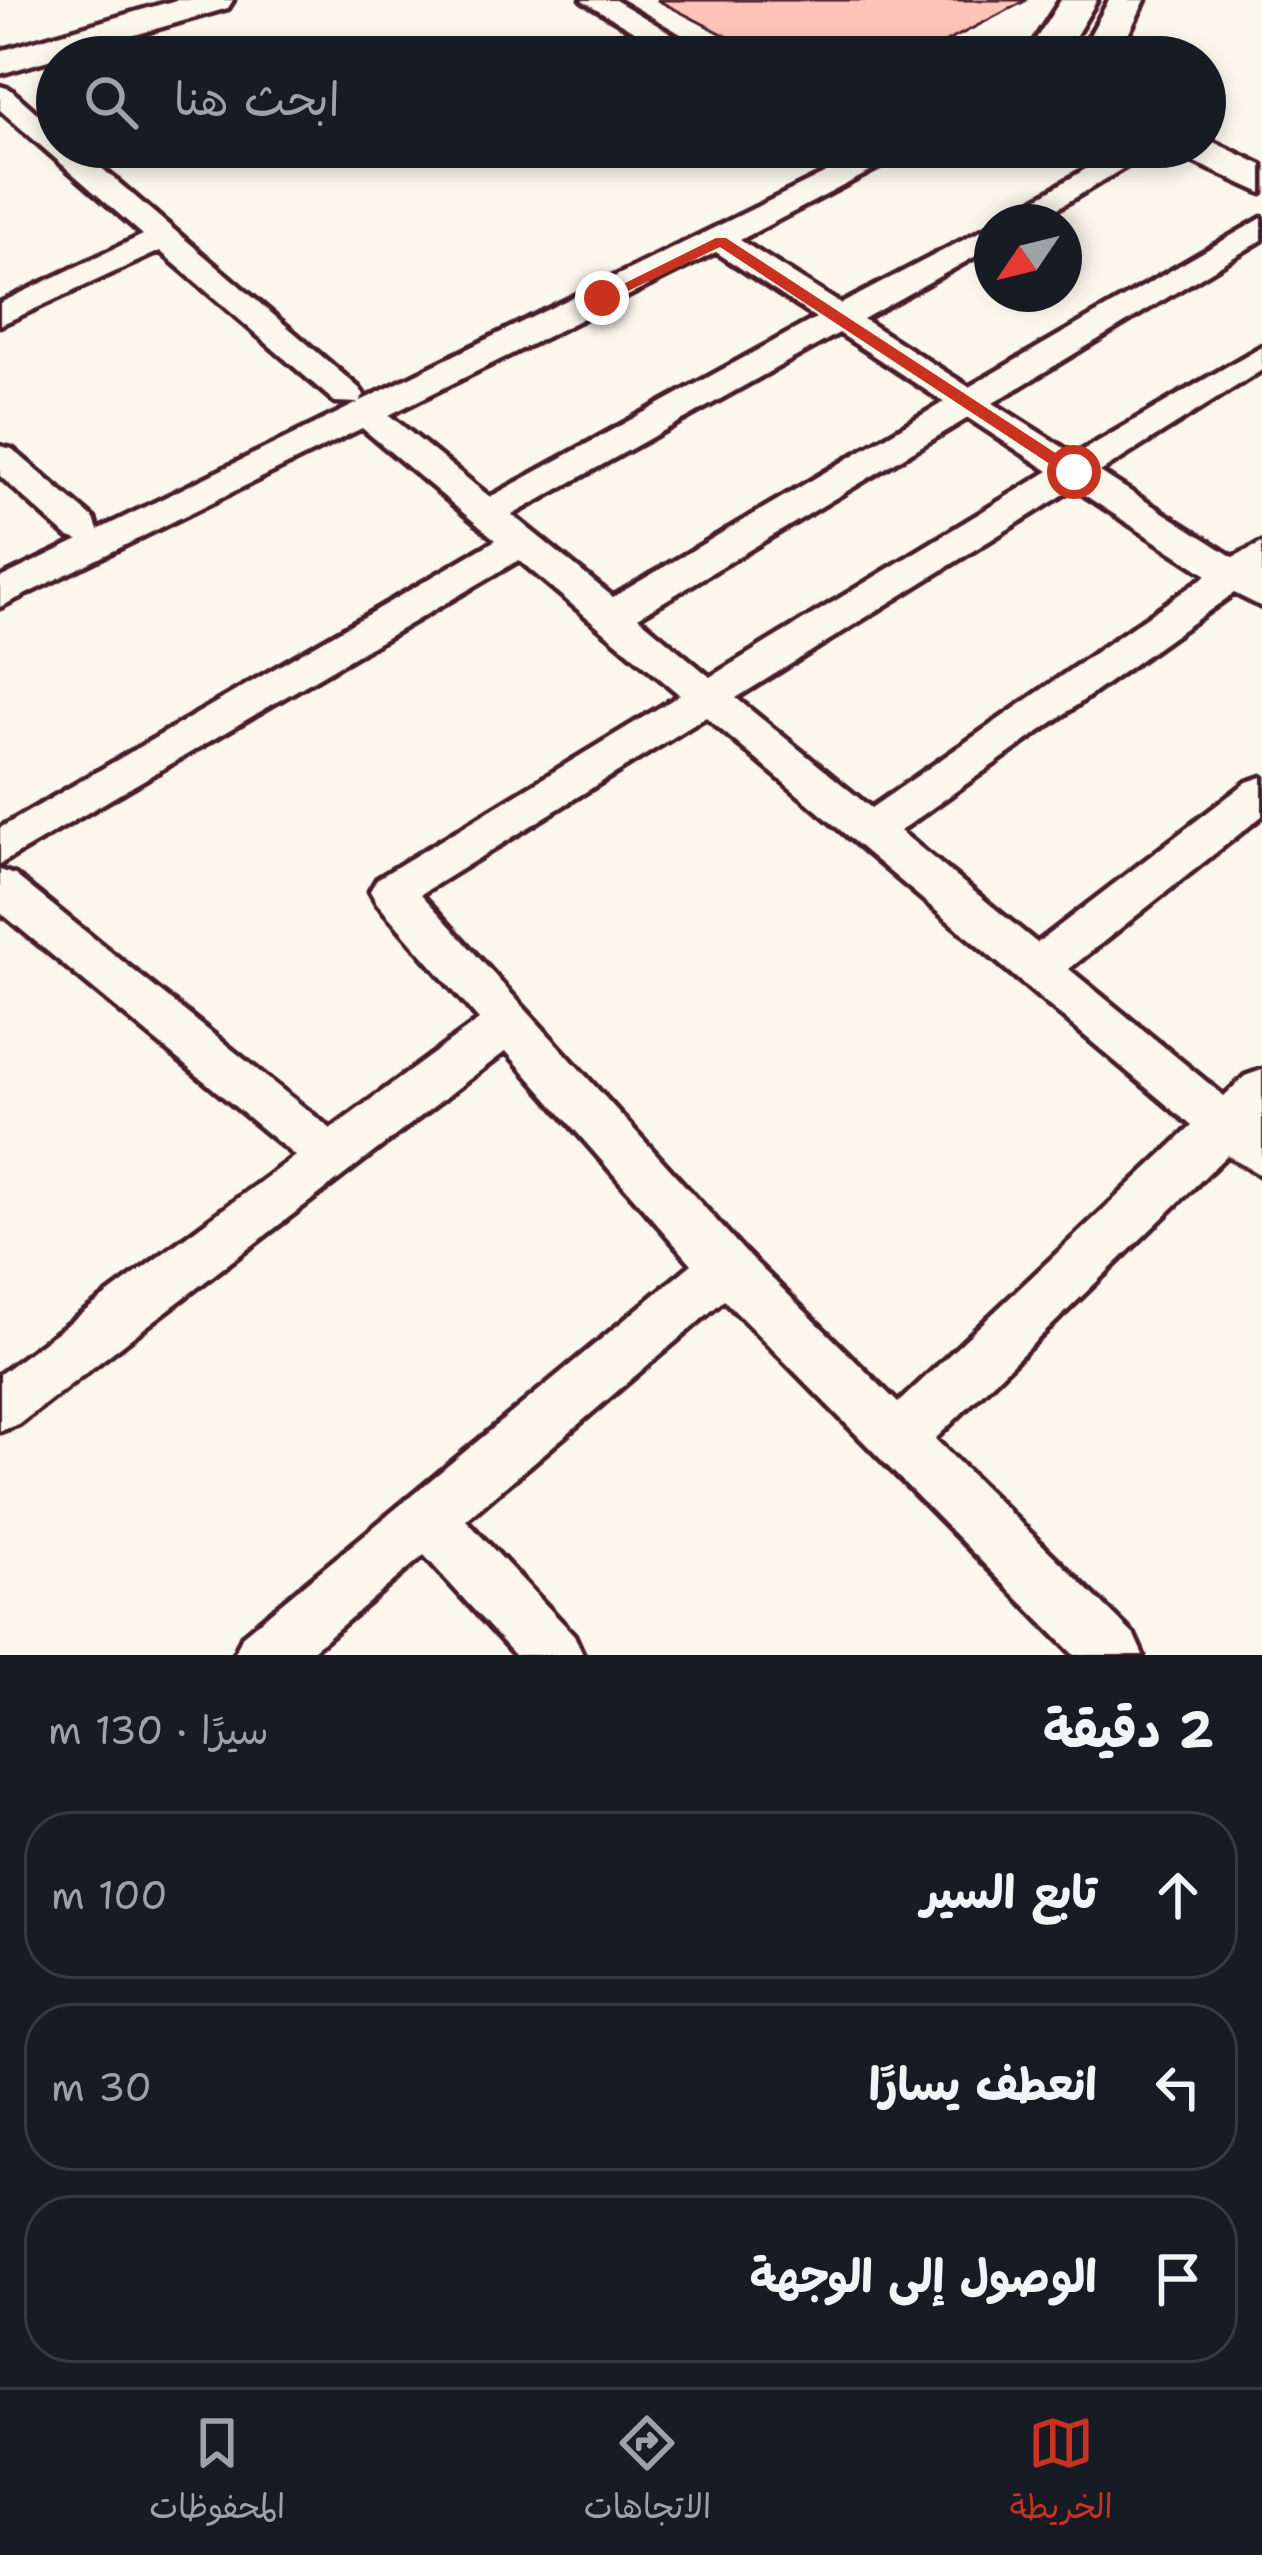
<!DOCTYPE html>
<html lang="ar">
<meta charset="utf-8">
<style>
:root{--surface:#171b24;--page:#20242c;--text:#f1f3f6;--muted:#9ea1a6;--line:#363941;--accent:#c8321e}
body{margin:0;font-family:"Shantell Sans","Playpen Sans Arabic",sans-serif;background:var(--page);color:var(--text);direction:rtl}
.compass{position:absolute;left:974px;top:204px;width:108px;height:108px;border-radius:50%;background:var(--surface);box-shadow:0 6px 18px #0003;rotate:235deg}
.stop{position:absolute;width:36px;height:36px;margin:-27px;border:9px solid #c8321e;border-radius:50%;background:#fff}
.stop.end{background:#c8321e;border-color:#fff;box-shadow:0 3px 12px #0008}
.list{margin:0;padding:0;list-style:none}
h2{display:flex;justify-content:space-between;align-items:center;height:156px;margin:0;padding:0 48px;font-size:51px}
h2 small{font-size:39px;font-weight:400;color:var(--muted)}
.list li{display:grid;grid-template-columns:78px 1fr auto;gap:36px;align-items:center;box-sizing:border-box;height:168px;margin:0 24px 24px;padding:0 24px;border:3px solid var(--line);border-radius:48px}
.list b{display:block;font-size:45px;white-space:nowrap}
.list em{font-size:39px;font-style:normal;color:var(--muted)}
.icon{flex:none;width:66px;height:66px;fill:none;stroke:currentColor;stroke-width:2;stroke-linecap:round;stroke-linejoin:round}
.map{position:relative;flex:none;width:1262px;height:1655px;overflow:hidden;direction:ltr}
.search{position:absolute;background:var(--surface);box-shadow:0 6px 18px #0003;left:36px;right:36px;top:36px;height:132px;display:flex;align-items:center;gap:30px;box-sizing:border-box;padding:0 42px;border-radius:66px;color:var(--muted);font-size:45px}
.sheet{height:732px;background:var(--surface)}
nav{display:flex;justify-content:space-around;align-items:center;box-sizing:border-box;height:168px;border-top:3px solid var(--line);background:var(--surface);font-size:33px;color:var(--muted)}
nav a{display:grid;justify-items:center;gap:6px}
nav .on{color:var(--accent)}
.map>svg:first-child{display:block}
</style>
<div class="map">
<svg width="1262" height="1655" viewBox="0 0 1262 1655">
<rect width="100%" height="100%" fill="#fbf7ec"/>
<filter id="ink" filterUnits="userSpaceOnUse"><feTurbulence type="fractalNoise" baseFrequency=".00833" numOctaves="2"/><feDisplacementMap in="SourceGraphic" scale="24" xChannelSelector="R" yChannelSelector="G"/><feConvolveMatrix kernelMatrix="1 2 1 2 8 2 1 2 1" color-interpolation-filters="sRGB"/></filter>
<g filter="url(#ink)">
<path fill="#fec3b7" stroke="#4a1f2b" stroke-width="3" d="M657,0H1027L917,57H767Z"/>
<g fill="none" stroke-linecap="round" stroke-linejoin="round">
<g stroke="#4a1f2b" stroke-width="9">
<g id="street">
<path d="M582,0H615L711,57H677Z"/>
<path d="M0,86L10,89L57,131V147H77L359,388L364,395L359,402L879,147H917L740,240L841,304L992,225V247L863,319L969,387L1262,218V240L993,403L1075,455L1262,346V370L1100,472L1233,557L1262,543V607L1234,593L900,831L1037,943L1247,782L1262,777V816L1069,969L1224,1096L1245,1076L1262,1070V1176L1227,1155L935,1439L1134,1635L1143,1655H1074L724,1300L466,1520L574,1635L583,1655H515L424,1555L307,1655H234L243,1635L692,1264L506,1051L19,1424L0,1431V1374L295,1156L0,912V870L15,875L331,1129L479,1020L377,903L370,891L377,879L680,695L519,560L0,864V828L496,540L362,428L0,607V578L79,540L68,537L0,476V446L12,449L94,519L98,530L358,403L335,402L160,251L0,325V303L143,235L0,110ZM716,252L816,318L490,497L389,415ZM839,333L944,402L613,597L512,515ZM968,418L1049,471L710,677L638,617ZM1074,488L1207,575L871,808L736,698ZM706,717L1192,1126L898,1403L744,1251L421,894Z"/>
<path d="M1122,147H1158L1035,222H998Z"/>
</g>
</g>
<g stroke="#4a1f2b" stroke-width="9">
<g id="secondary">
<path d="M176,0H233L228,8L0,74V51Z"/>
<path d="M1061,0H1097L1072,42L1073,57H1035L1034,42Z"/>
<path d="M1109,0H1145L1125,41L1124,57H1086L1087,41Z"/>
<path d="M1205,138L1262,165V193L1179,155L1173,147H1205Z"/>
</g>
</g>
<use href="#street" fill="#fbf7ec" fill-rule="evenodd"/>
<use href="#secondary" fill="#fbf7ec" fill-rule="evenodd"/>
</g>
</g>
<path fill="#c8321e" d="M716,238H726L1080,469V476H1068L720,247L607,301L595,298Z"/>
</svg>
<svg class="compass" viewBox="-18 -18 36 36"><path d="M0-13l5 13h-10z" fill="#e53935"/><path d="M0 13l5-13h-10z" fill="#9ea1a6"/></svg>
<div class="stop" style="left:1074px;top:472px"></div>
<div class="stop end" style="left:602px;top:298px"></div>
<div class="search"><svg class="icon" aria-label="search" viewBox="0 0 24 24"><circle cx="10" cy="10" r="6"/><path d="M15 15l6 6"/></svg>ابحث هنا</div>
</div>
<section class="sheet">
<h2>2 دقيقة<small>سيرًا · 130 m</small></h2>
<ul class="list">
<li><svg class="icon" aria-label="ahead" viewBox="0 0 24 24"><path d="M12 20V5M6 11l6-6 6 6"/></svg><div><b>تابع السير</b></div><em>100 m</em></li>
<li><svg class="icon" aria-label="left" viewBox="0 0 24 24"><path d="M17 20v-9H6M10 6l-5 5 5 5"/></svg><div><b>انعطف يسارًا</b></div><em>30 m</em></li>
<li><svg class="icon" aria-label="arrive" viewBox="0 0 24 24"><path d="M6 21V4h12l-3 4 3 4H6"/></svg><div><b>الوصول إلى الوجهة</b></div></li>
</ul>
</section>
<nav>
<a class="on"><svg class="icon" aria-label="map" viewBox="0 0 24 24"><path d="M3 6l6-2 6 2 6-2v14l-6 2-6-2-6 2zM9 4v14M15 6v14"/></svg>الخريطة</a>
<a><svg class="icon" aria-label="directions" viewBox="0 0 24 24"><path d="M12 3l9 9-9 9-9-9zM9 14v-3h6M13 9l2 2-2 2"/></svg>الاتجاهات</a>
<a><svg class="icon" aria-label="saved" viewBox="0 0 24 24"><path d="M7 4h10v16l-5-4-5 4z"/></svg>المحفوظات</a>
</nav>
